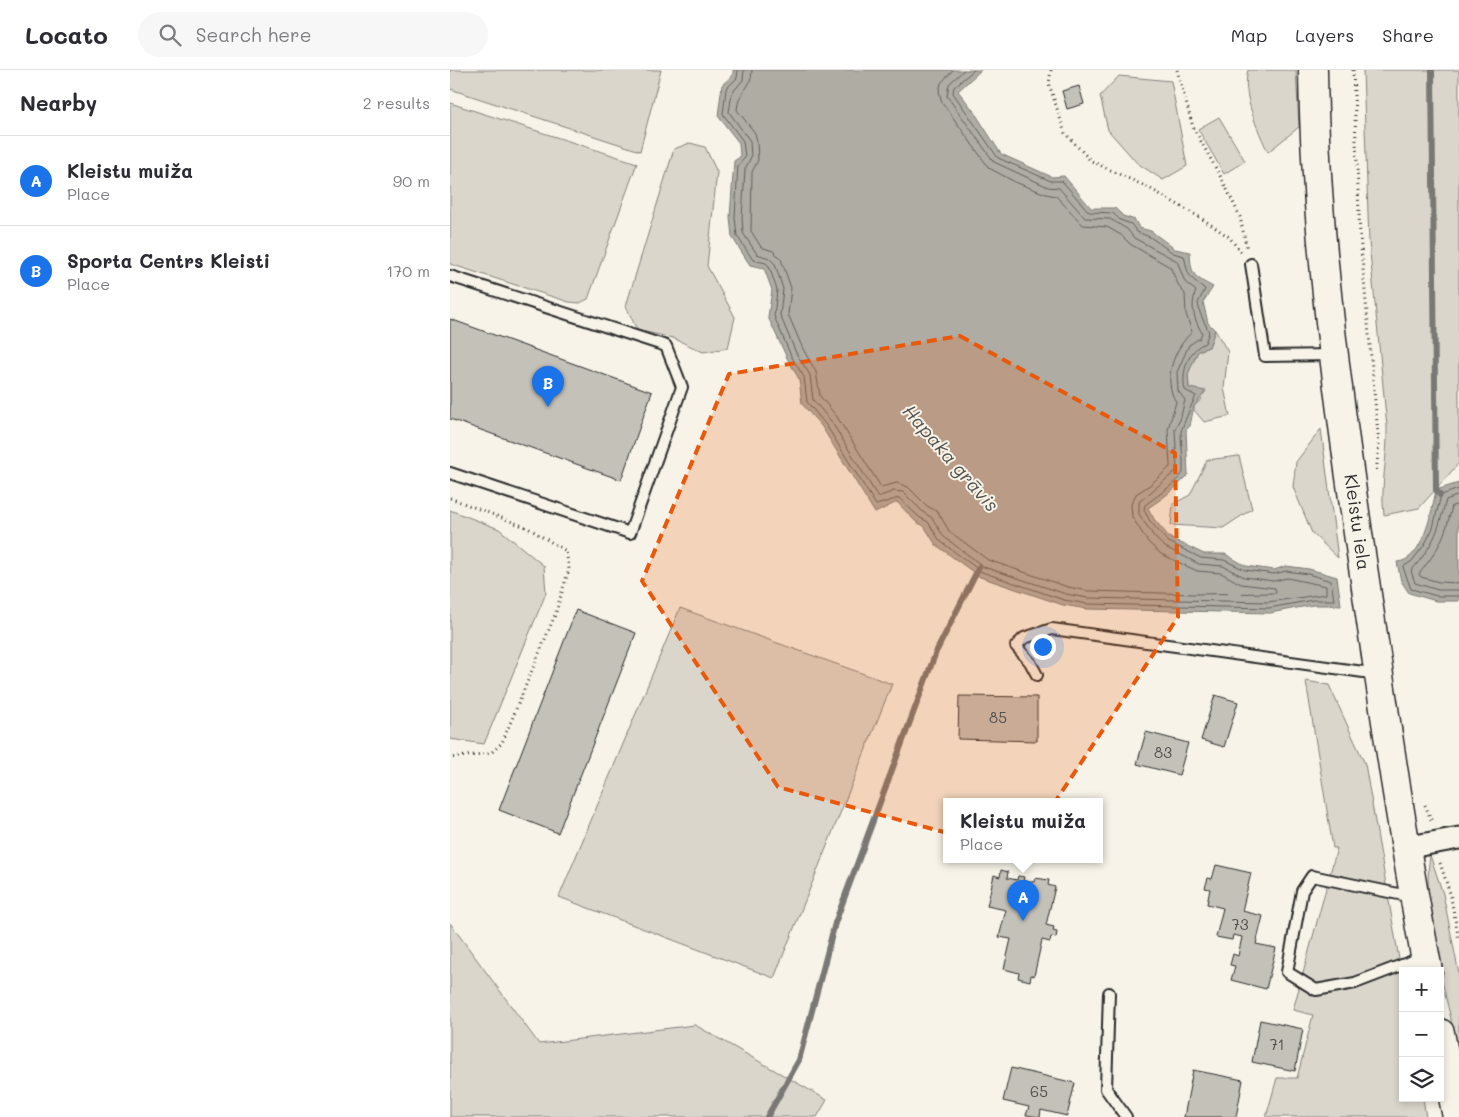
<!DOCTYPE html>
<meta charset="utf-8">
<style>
:root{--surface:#fff;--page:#f7f7f7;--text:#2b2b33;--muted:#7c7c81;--line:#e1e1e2;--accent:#1a73e8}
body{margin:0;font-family:Mali,sans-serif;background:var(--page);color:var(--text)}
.controls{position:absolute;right:15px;bottom:15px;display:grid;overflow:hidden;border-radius:0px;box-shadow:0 2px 8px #0003}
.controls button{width:45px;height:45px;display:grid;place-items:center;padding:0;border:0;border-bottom:1px solid var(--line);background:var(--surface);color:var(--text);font:25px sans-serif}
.you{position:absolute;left:592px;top:576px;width:18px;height:18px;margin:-12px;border:4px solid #fff;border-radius:50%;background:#1a73e8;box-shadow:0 0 0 8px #1a73e833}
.badge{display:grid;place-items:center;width:32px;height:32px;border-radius:50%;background:var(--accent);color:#fff;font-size:16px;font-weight:700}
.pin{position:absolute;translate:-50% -41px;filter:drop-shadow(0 1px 2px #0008)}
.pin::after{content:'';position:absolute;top:26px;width:18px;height:15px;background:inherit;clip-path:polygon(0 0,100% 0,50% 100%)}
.popup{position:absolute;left:493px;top:728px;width:160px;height:65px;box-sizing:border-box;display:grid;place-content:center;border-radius:0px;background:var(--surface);filter:drop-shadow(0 1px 4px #0005);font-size:16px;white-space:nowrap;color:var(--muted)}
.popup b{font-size:19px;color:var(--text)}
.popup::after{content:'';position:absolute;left:50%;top:100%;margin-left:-10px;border:10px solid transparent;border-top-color:var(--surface)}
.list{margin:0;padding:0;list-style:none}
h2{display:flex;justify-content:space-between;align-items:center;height:65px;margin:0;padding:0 20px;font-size:21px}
h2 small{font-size:16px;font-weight:400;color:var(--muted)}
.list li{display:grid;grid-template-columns:32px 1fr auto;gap:15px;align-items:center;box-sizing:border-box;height:90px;padding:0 20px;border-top:1px solid var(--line)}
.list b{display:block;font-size:19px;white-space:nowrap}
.list p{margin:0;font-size:16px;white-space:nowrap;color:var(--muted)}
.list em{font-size:16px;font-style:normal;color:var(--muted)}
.icon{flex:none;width:28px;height:28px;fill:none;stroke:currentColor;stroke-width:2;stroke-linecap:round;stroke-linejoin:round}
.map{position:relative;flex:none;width:1009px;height:1047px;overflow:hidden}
header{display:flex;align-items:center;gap:30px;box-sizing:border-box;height:70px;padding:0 25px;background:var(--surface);border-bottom:1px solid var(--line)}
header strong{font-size:24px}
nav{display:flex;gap:28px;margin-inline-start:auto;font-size:18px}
.search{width:350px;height:45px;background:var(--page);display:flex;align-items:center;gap:12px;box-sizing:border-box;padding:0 18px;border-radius:28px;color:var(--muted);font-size:19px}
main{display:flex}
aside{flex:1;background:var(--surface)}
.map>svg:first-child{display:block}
</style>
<header>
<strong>Locato</strong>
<div class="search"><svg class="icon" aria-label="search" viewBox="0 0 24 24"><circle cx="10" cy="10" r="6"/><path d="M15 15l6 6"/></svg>Search here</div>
<nav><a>Map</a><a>Layers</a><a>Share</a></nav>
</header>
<main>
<aside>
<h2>Nearby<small>2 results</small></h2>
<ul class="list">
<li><span class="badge">A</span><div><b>Kleistu muiža</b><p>Place</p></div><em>90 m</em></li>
<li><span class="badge">B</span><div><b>Sporta Centrs Kleisti</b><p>Place</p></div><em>170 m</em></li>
</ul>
</aside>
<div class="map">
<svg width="1009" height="1047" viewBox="0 0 1009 1047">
<rect width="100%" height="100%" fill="#f7f3e8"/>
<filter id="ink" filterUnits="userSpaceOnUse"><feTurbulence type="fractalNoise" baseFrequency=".02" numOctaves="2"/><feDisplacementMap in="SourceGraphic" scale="10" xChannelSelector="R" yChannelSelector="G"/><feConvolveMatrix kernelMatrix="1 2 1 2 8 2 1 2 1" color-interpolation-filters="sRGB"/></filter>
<g filter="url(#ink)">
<g fill="#dad6cc" stroke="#82807c">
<path d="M0,0H211L190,81L0,19Z"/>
<path d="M798,0H846L849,57L818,82C808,61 791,23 798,0Z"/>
<path d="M913,0H1009V393L969,438L934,445C930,415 938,387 937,357L919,172Z"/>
<path d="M669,6L721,11L737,96L713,110L687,93L658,60L650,26Z"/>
<path d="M0,33L187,93L138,229L130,233L119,232L0,194Z"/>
<path d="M769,47L795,91L774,104L748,59Z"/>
<path d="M240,73L255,77L267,102L257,196L285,247L278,278L253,282L223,268L187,260L176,236L224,79Z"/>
<path d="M765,260L778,282L774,318L780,346L754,352L744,340V336L752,329L739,318L738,304L748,281L759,277Z"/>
<path d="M871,359L888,488L862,463L843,417L846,392Z"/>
<path d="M789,386L802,439L773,458L721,455L723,434L740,425L757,390Z"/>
<path d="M0,440L49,459L94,496L96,523L34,674L0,669Z"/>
<path d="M230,538L442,614L324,908L109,827Z"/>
<path d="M856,611L879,615L915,694L953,912V1028H973L976,1047H816L827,1008H847L863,945L843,940L887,778H883Z"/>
<path d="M980,785L993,824L1009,904V985C997,927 971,843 980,785Z"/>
<path d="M0,853L89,974L245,955L377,1030L367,1047H0Z"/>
</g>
<g fill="#afaca4" stroke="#7a7874">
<path d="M283,0H531L508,21L523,40L551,84L602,107L614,106L641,138H665L673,146L685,150L689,158L701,161L725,179L740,182C741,205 743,206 763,217L753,232L758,253L765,260L759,277L748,281L738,304L739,318L756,321L744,336L740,356L736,360L738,405C726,418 712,429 698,438L704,449L720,468L754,484H775L796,496L824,500L836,496L859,499L887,507L891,535H863L820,543L637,539L613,535L530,507L486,475L474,456L466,452L447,432L425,443L372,357L352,334L349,309L337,288L318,247L322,220L314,198L300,195L282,167L280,147L284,91L290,87L289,73L268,46L272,15L283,5Z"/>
<path d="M1009,413V531H986L959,523L951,511L947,492C973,491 982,440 986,420Z"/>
</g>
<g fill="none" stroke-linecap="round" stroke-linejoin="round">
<g stroke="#605f5b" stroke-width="1">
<path d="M288,0L287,8L276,19L273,44L293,71L295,88L288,95L285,147L287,166L303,190L316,193L319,196L327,220L324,246L341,286L354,307L357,332L376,355L426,435L449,428L469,447L478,452L490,471L532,502L614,530L638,534L819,538L863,530H884L881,511L858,504L836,501L824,504L795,500L774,490L751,488L717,471L700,451L694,440L695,435C708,425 723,416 733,403C734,389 731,376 731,362C732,357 743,331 746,326L735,320C731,302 738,280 755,273L759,262L750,243L748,233L755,219C737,205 739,207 734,186L723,183L700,167L687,162L681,154L670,150L663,143L639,142L612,111H601L548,88L503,23L504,17L524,0"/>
<path d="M294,0L293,10L282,23L279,42L300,71L301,87L295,99L292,147L293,163L307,184L319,188L325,194L333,219L330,245L346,283L360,305L363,330L381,351L428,427L444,421L453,422L473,442L482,448L494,467L534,497L616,524L638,528L818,532L876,524V516L837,508L824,511L794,507L773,496L749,494L715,477L705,468L689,444V432L727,400L725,359L730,350L735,330L728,321L727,302L739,275L750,268L752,263C744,249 740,236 746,221L735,212L727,191L684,168L677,159L660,149L635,148L609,118L598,117L544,92L497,26L499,14L514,0"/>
<path d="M302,0C302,20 288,20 287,40L305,63L307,71L308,90L302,102L301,161L311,177L323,181L331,189L341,218L338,244L353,279L366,302L370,326L387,347L431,417L447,413L458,417L477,436L488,442L499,461L538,490L618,517L639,521L745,524L826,523L825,518L791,514L771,503L747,501L711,484L698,472L682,447L681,434L686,424L700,415L720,397L718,359L726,332C712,309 724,279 742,262L736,244L735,224L729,216L720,197L680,174L671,165L657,157L633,155L606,126L596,124L565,112L539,98L492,32L489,22L491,13L503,0"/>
<path d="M1009,419L991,425L983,458L975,474L962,491L953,497L961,519L987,526H1009"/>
<path d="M1009,425L996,430C987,464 984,474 961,501L965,513L988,520H1009"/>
<path d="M1009,434L1002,436C995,467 989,479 969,504L971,507L989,512L1009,513"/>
</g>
<g stroke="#7a7874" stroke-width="6">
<path d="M982,0L986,420L990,425"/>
<path d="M317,1047L349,990L385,853L486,582L529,497"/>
</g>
</g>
<g fill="#c4c1b9" stroke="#2b2b2b">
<path d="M629,16L634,34L617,39L612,21Z"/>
<path d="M0,249L202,322L171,410L0,349Z"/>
<path d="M126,540L186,563L108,763L49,740Z"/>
<path d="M765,625L788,632L774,677L751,670Z"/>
<path d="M509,626L587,627V671L508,669Z"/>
<path d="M696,662L738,673L729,705L687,694Z"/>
<path d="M766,795L801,803L792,841L813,846L806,874L826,878L816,919L781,910L785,896L780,895L783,884L788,886L792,867L783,865L782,870L766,867L773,838L757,834L760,819L755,818L758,808L762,809Z"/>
<path d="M551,800L558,802L557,808L567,810L568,806L574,807L573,811L584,812L585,808L599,810L598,815L605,817L596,855L604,857L603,861L607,862L606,868L601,867L600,872L592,870L584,906L581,905L580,911L568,908L569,903L554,899L561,869L549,867L556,840L537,836L544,805L550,807Z"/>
<path d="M810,950L853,959L845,1001L802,992Z"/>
<path d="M561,998L625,1013L617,1046L591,1040L590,1047L576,1045L579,1037L553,1031Z"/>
<path d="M743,1000L793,1010L786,1047H734Z"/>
</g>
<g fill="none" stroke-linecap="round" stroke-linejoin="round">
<g stroke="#2b2b2b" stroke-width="14">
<g id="service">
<path d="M801,194L815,286L882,285"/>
<path d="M0,206L216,276L232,317L180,463L0,403"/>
<path d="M587,605L580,592L566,576L574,568L602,559L928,604"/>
<path d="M963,827L862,806L852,821L837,902L866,920L905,913L973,887"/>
<path d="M659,923L656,1019L676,1047"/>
</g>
</g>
<g stroke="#2b2b2b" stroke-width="25">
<path id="minor" d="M954,778L1009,768"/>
</g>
<g stroke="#2b2b2b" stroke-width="31">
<g id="secondary">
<path d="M863,0C865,160 887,319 910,477C931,619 951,760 978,901"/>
<path d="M990,963L1007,1047"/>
</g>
</g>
<g stroke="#2b2b2b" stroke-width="3" stroke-dasharray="1 4" stroke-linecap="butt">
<path d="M601,0L599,14L615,63L641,91L699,118L751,148L779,167L792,183"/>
<path d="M727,0L743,57L774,113L790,147L797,179"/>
<path d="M903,0L910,166L929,375L926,403"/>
<path d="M0,428L78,458L116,481L119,499L105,545L52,673L41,683L0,688"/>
<path d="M975,735L982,752"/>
<path d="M990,793L1000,823L1009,870"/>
</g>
<use href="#service" stroke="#f7f3e8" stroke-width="10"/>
<use href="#minor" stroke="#f7f3e8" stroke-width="21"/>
<use href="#secondary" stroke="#f7f3e8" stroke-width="28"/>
</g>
</g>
<path fill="#e8590c" fill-opacity="0.2" stroke="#e8590c" stroke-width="4" stroke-dasharray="10 6" stroke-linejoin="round" d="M510,266L725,383L728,547L571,783L328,717L192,511L279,304Z"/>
<g text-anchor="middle" stroke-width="4" stroke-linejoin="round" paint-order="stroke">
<g font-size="15" fill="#51504e">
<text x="548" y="653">85</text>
<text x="713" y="688">83</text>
<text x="790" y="860">73</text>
<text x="827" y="980">71</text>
<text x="589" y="1027">65</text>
</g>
<g font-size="18" fill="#2b2b2b" stroke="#f7f3e8">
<text transform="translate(907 452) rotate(82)" y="6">Kleistu iela</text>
</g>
<g font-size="19" font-style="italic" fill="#53524f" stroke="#f7f3e8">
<text transform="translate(501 388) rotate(49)" y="7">Hapaka grāvis</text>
</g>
</g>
</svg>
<div class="controls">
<button>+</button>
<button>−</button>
<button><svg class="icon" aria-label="layers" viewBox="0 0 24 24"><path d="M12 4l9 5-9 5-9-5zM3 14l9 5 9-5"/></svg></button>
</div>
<div class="you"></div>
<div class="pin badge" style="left:573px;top:851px">A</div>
<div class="popup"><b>Kleistu muiža</b>Place</div>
<div class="pin badge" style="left:98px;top:337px">B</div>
</div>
</main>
